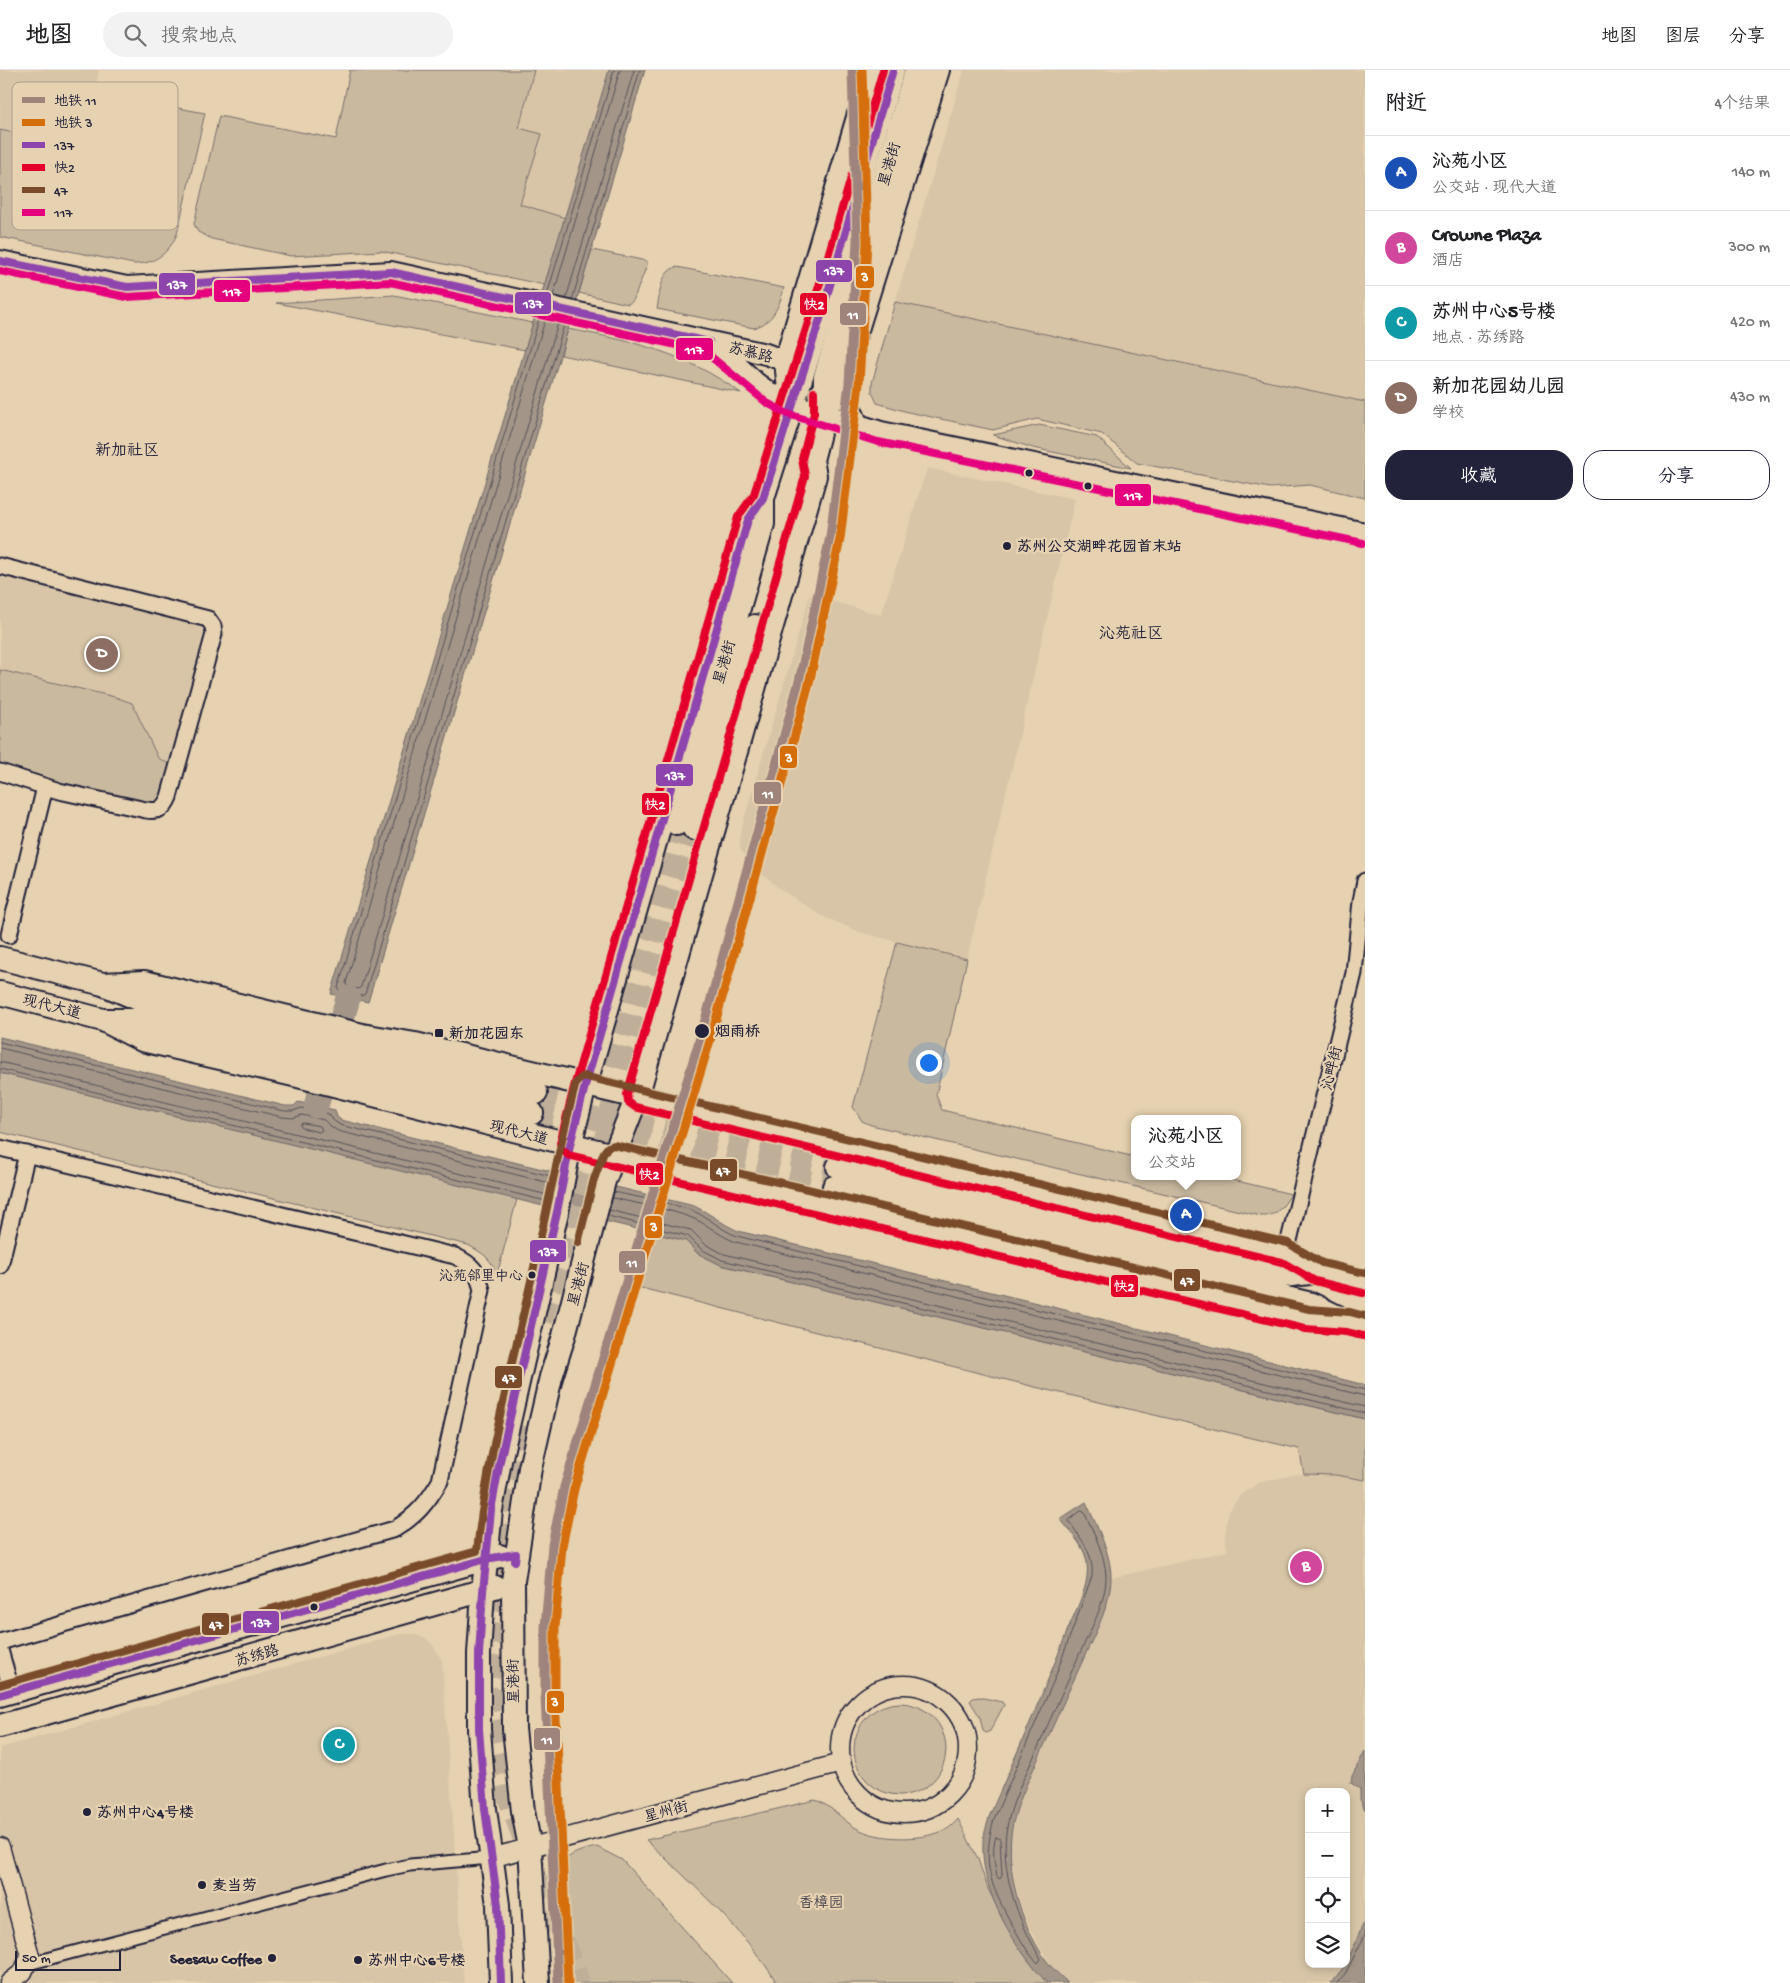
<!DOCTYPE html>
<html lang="zh">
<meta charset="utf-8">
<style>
:root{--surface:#fff;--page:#f2f2f2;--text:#202124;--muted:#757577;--line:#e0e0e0;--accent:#22223b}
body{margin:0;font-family:"Gochi Hand","LXGW WenKai TC",sans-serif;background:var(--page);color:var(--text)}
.controls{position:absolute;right:15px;bottom:15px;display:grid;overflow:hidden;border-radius:10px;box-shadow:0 2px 8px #0003}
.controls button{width:45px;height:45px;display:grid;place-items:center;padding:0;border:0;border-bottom:1px solid var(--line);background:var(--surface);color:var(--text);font:25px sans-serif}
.scale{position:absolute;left:15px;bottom:12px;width:106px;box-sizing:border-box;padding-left:5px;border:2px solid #22223b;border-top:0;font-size:14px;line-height:18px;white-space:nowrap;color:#22223b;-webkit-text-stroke:4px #e6d2b0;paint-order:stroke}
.you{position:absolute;left:928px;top:992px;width:18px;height:18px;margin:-12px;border:4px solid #fff;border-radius:50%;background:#1a73e8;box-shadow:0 0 0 8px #1a73e833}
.badge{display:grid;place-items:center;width:32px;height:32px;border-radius:50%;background:var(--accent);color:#fff;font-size:16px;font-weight:700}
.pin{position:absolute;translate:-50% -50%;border:2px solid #fff;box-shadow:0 1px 5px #0006}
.popup{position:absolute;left:1131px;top:1045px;width:110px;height:65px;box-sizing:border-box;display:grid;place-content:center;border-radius:10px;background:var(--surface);filter:drop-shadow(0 1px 4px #0005);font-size:16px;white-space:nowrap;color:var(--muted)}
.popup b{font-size:19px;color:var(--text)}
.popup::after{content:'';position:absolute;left:50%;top:100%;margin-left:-10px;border:10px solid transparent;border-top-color:var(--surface)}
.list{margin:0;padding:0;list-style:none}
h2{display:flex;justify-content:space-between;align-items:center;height:65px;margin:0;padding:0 20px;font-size:21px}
h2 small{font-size:16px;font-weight:400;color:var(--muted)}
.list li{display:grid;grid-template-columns:32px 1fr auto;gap:15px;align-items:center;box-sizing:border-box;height:75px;padding:0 20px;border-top:1px solid var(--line)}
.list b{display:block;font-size:19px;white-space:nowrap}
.list p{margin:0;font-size:16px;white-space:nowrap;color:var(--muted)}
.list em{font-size:16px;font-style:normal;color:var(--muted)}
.actions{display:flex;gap:10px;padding:15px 20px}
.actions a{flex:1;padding:11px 0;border:1px solid var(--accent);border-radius:20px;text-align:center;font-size:18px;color:var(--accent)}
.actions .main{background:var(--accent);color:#fff}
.icon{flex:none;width:28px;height:28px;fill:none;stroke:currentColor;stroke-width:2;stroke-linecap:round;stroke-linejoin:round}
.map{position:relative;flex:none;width:1365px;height:1913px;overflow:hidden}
header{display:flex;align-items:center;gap:30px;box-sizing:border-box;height:70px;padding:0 25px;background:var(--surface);border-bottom:1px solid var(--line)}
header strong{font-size:24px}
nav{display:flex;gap:28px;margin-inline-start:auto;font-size:18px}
.search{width:350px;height:45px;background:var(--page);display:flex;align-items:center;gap:12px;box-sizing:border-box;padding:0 18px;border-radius:28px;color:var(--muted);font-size:19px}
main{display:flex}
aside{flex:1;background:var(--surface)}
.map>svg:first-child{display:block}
</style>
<header>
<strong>地图</strong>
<div class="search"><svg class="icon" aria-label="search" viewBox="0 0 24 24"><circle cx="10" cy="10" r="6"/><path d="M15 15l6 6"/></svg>搜索地点</div>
<nav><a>地图</a><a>图层</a><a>分享</a></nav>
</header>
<main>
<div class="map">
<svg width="1365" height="1913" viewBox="0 0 1365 1913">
<rect width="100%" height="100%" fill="#e6d2b0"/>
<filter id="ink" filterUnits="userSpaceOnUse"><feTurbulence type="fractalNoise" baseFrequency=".02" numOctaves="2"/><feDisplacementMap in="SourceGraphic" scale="10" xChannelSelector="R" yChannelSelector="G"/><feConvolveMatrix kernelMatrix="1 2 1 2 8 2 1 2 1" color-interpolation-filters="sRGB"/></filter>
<g filter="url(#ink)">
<g fill="#d8c5a7">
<path d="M0,0H99L95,22L86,21L74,76L0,60Z"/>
<path d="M534,0H609L565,148L520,134L542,64L519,58Z"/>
<path d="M964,0H1365V332L895,232Z"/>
<path d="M927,398L1075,429L967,889L862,863L822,846L780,819L754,797L740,779V763L810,525L881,545Z"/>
<path d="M0,503L199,554L205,559L208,568L171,695L158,688L132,633L115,627L0,600Z"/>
<path d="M1296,1404L1335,1405L1365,1410V1681L1352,1706L1360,1719V1729L1365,1740V1849L1356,1875L1346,1892V1722H1309V1894H1345L1331,1913H1068L1050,1894L1029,1857L1020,1833L1014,1808L1011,1783V1765L1016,1740L1028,1712L1098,1555L1109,1525L1111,1508L1227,1481L1225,1465L1228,1443L1240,1425L1258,1413Z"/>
<path d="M400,1564H412L426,1568L433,1575L442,1591L464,1913H0V1678Z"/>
</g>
<g fill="#c9b99f" stroke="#766e6d">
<path d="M350,0H534L519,58L542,64L520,134L565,148L545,215L381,181L291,186L212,169L198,162L194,154L219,46L336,69Z"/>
<path d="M86,21L205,43L177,164C169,183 155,194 134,194L0,167V60L74,75Z"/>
<path d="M592,180L647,191V195L633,231L628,234L579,223Z"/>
<path d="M677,197L784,218C779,237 773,252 754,258L657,239C660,224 660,201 677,197Z"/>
<path d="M394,225L533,253L525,280L276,233Z"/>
<path d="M895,232L1365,332V428L1310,415L1270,418L1137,393L1102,364L1037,349L993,360L908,342L877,333L872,322V313Z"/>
<path d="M568,259C637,272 683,282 741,323L561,285Z"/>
<path d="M1039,355L1097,367L1131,398L1033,378L993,365Z"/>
<path d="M0,600L115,627L132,633L158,688L171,695L162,725L156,732L147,733L65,715L0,693Z"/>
<path d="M897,872L967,889L936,1025L942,1040L1135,1087V1106H1216L1291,1124C1283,1137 1276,1147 1261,1146L871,1055L862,1051L853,1037Z"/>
<path d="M0,1003L517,1129L497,1205C492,1189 483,1183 468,1175L0,1062Z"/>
<path d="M640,1159L687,1171L697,1183L721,1195L1365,1349V1410L1335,1405L1304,1404L1299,1379L1035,1317L625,1214Z"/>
<path d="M979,1627L1002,1632L1004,1635L990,1661L986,1663L983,1661L980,1647L970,1631L973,1628Z"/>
<circle cx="900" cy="1679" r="46"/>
<path d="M815,1730C831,1735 841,1749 856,1758C879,1771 924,1771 947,1759C951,1757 955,1752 958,1749L978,1789L988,1819L1001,1844L1026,1886L1047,1913H777C743,1858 692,1814 646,1770Z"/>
<path d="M597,1777L622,1790L732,1913H567L565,1849L558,1800C565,1784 582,1780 597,1777Z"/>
</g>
<g fill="#a39688" stroke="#6f6869">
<path d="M609,0H645L368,932L331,924Z"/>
<path d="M0,967L285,1036H294L298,1032L335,1040L337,1047L341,1050L694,1136C710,1143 722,1154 738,1161L1041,1234L1365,1315V1349L721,1195L697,1183L686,1171L0,1003Z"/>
<path d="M1086,1432C1096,1455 1111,1482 1111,1507C1111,1536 1094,1564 1083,1590C1068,1622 1054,1654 1039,1687C1028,1712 1014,1738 1011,1765C1007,1808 1023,1860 1049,1894C1055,1901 1062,1907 1068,1913H1047C1015,1878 980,1822 983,1774C983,1765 987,1756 989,1747C1016,1685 1044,1622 1068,1559C1076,1539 1090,1515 1087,1494C1086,1478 1070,1461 1060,1449Z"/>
<path d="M1365,1681V1740L1360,1729V1719L1351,1713L1352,1706Z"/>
<path d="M1365,1850V1913H1331L1346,1894Z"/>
</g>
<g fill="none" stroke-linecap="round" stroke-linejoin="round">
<g stroke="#56505a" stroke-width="1">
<path d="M547,225L614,0"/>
<path d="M553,226L620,0"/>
<path d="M566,229L634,0"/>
<path d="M572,230L640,0"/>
<path d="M540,246L338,918L339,921L362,926L365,924L565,252"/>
<path d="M546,247L346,913L347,916L358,919L361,917L559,250"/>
<path d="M0,972L284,1041H293L301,1038L329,1044L333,1050L340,1055L551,1106"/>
<path d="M0,978L282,1047L293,1048L302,1045L324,1050L330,1056L338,1061L550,1113"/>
<path d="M0,992L548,1125"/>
<path d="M0,999L546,1131"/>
<path d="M303,1053L320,1056L322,1060L319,1062L302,1058L300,1055Z"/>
<path d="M614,1122C640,1128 669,1132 693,1141C710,1148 721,1160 737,1166L1365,1320"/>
<path d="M613,1128C638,1134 667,1138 692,1148C708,1154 719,1166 736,1172L1365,1326"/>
<path d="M609,1140L691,1160L705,1174L724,1184L1365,1337"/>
<path d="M608,1146L688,1166L701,1179L722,1190L1365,1343"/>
<path d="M1081,1441L1084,1442C1093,1461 1105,1484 1106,1506C1106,1533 1090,1561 1079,1585C1065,1617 1050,1649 1036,1682C1024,1708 1010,1734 1006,1763C1001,1806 1019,1853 1041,1889L1038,1893C1028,1884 1021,1870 1014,1858C991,1817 981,1796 994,1749L1054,1610L1092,1506C1094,1482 1081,1470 1069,1451Z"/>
<path d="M996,1767L1000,1769L1002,1806L1000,1809L997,1807C995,1795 991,1779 996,1767Z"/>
<path d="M1337,1913L1345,1904L1365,1865"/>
</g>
<g stroke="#a39688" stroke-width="25">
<path d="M337,966L348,928"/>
<path d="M316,1036L325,1005"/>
</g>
<g stroke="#bfaf99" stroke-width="22" stroke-dasharray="22 11" stroke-linecap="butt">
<path d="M536,1023L838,1097"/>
<path d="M532,1043L834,1117"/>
<path d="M601,1096L694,759"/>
<path d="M542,1251L677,754"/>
<path d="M486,1618C491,1656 499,1697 511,1734C532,1794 558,1853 579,1913"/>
<path d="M504,1640C485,1553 506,1440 530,1355"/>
</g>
<g stroke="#22223b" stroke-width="15">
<path id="pedestrian" d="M28,1894L386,1800L410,1795L491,1788"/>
</g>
<g stroke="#22223b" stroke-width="19">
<g id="minor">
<path d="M0,496L208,549L213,556L214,564L169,727C164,739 158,742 146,740L59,721L0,702"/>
<path d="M9,865L45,717"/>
<path d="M0,1078L455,1186C473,1195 477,1200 482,1220L440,1411C427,1433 417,1445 395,1459L0,1572"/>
<path d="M1286,1183L1354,903L1361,831L1365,811"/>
<path d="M0,1196L27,1084"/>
<path d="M0,1580L12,1622"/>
</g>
</g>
<g stroke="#22223b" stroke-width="21">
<g id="tertiary">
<circle cx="904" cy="1679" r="64"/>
<path d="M0,1777L30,1886L23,1902L9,1913"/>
<path d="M491,1788L841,1693"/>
</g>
</g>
<g stroke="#22223b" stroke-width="24">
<g id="secondary">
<path d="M0,191L127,217L391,202L766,284L801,297"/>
<path d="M712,275L728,287L756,313L771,324L791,334L881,362L1365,463"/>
<path d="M828,309L840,314L858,355"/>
</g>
</g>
<g stroke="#22223b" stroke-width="26">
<g id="primary">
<path d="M790,329L786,291L872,0"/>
<path d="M826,339L840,314L938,0"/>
<path d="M677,754L763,454V428"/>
<path d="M694,759L755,556"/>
<path d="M0,888L103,914L138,929L276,960L536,1023"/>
<path d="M103,914L144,912L362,965L415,974L637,1027L1286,1183L1318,1202L1365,1213"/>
<path d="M0,923L103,950L142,970L298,1006L613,1085L793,1126L1307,1249L1348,1252L1365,1256"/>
<path d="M107,950H147L532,1043"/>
<path d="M838,1097L1283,1206L1318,1202"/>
<path d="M834,1117L1311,1234L1338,1247"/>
<path d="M0,1625L486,1489L500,1486"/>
<path d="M0,1656L495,1517"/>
<path d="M501,1913L498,1835L485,1739L479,1659V1584L483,1522L491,1440L500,1391L557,1142L570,1075L585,1016L748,450L763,428L821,246L893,0"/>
<path d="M538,1913L530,1777L523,1741L514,1659L513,1511L530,1398L551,1307L564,1266L604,1111L637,1027L815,406L812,390L824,344L825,307L916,0"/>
</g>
</g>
<use href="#pedestrian" stroke="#e6d2b0" stroke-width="11"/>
<use href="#minor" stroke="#e6d2b0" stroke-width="15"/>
<use href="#tertiary" stroke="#e6d2b0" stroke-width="18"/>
<use href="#secondary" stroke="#e6d2b0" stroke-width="20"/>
<use href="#primary" stroke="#e6d2b0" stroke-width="22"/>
<g stroke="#e6d2b0" stroke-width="11">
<g id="bus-1">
<path d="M0,191L127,217L391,202L709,272"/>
<path d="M0,1625L486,1489L516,1484L515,1491"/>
<path d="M501,1913L498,1835L485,1739L479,1659V1584L483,1522L491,1440L500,1391L557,1142L570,1075L585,1016L748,450L763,428L821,246L893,0"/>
</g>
</g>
<g stroke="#e6d2b0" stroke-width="11">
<g id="bus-2">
<path d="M883,0L811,243L754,424L738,447L575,1013L560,1073L561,1078L568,1085L1305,1259L1346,1262L1363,1266"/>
<path d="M814,322V343L802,389L805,406L627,1024L628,1032L635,1037L1282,1192L1315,1211L1363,1223"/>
</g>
</g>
<g stroke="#e6d2b0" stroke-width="11">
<g id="bus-3">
<path d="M578,1173L594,1109L604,1082L608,1077L614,1075L795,1116L1309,1239L1350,1242L1365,1246"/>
<path d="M0,1615L477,1481C486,1395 508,1312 527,1228C544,1156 557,1084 576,1013L583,1006L1288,1173L1322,1193L1365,1203"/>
</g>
</g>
<g stroke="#e6d2b0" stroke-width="11">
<path id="bus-4" d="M0,201L127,227L390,212L704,281L767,333L788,344L878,372L1363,473"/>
</g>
<use href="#bus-1" stroke="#8e44ad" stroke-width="8"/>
<use href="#bus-2" stroke="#e4002b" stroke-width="8"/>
<use href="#bus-3" stroke="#7a4b2a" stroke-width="8"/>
<use href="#bus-4" stroke="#e5007d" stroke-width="8"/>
<g stroke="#e6d2b0" stroke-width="12">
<path id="metro-1" d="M558,1913L545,1626V1557L552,1475L564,1417L702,961L799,611L830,467L849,313L857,171L852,0"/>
</g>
<g stroke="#e6d2b0" stroke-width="12">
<path id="metro-2" d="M568,1913L555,1626V1557L562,1476L574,1419L712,964L809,614L840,469L859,314L867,172L862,0"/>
</g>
<use href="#metro-1" stroke="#9e847b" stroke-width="9"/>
<use href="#metro-2" stroke="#d56e09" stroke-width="9"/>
</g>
</g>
<g fill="#22223b" stroke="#e6d2b0" stroke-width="2">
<circle cx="1029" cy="403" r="4.5"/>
<circle cx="1088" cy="416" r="4.5"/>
<circle cx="1007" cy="476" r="5"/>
<circle cx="702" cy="961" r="8"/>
<rect x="434" y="958" width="10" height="10" rx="2.5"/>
<circle cx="532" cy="1205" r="4.5"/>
<circle cx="314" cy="1537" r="4.5"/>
<circle cx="87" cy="1742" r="5"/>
<circle cx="202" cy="1815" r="5"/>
<circle cx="272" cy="1888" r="5"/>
<circle cx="358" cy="1890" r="5"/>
</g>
<g text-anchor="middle" stroke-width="4.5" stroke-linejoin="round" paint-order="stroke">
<g font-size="14" fill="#22223b" stroke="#e6d2b0" text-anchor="end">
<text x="523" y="1210">沁苑邻里中心</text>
</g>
<g font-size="15" fill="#22223b" stroke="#e6d2b0">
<text transform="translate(889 94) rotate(-74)" y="5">星港街</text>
<text transform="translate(751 282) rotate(14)" y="5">苏慕路</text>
<text transform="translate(724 592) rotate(-74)" y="5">星港街</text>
<text transform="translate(52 936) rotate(14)" y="5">现代大道</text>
<text transform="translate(1331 998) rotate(-76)" y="5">沁畔街</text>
<text transform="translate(519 1062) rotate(14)" y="5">现代大道</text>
<text transform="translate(578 1214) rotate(-75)" y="5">星港街</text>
<text transform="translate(257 1585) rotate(-16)" y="5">苏绣路</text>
<text transform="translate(513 1611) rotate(-91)" y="5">星港街</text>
<text transform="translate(666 1741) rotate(-15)" y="5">星州街</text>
</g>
<g font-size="15" font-weight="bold" fill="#22223b" stroke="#e6d2b0" text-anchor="start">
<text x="1017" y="481">苏州公交湖畔花园首末站</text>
<text x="449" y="968">新加花园东</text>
<text x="97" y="1747">苏州中心4号楼</text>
<text x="212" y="1820">麦当劳</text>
<text x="262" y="1893" text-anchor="end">Seesaw Coffee</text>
<text x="368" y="1895">苏州中心6号楼</text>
</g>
<g font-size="15" font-weight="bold" fill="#22223b" stroke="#e6d2b0" text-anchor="start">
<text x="715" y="966">烟雨桥</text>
</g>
<g font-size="15" fill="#43404f" stroke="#e6d2b0">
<text x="821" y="1837">香樟园</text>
</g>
<g font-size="16" fill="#22223b" stroke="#e6d2b0">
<text x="127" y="385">新加社区</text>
<text x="1131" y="568">沁苑社区</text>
</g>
</g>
<rect x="12" y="12" width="166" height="148" rx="8" fill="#e6d2b0" stroke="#ab9d8d" stroke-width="1"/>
<rect x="22" y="27" width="23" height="6" fill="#9e847b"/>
<rect x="22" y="49" width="23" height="7" fill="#d56e09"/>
<rect x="22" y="72" width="23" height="6" fill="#8e44ad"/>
<rect x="22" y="94" width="23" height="7" fill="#e4002b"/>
<rect x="22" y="117" width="23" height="6" fill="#7a4b2a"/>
<rect x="22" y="139" width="23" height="7" fill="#e5007d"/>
<g font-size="14" fill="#22223b">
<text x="54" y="35">地铁 11</text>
<text x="54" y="57">地铁 3</text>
<text x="54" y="80">137</text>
<text x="54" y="102">快2</text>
<text x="54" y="125">47</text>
<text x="54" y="147">117</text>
</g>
<g stroke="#e6d2b0" stroke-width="2">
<rect x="815" y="189" width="38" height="24" rx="5" fill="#8e44ad"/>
<rect x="855" y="195" width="20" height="24" rx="5" fill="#d56e09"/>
<rect x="158" y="202" width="38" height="24" rx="5" fill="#8e44ad"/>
<rect x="213" y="209" width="38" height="24" rx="5" fill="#e5007d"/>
<rect x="514" y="221" width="38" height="24" rx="5" fill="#8e44ad"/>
<rect x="799" y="222" width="29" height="24" rx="5" fill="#e4002b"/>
<rect x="839" y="232" width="28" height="24" rx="5" fill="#9e847b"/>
<rect x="675" y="267" width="39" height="24" rx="5" fill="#e5007d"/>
<rect x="1114" y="413" width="38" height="24" rx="5" fill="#e5007d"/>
<rect x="779" y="675" width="19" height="24" rx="5" fill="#d56e09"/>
<rect x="655" y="693" width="39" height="24" rx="5" fill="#8e44ad"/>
<rect x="753" y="711" width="29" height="24" rx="5" fill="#9e847b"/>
<rect x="641" y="722" width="29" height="24" rx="5" fill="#e4002b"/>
<rect x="709" y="1088" width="29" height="24" rx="5" fill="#7a4b2a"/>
<rect x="635" y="1092" width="29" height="24" rx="5" fill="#e4002b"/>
<rect x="644" y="1145" width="19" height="24" rx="5" fill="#d56e09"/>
<rect x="529" y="1169" width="38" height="24" rx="5" fill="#8e44ad"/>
<rect x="618" y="1180" width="28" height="24" rx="5" fill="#9e847b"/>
<rect x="1173" y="1198" width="28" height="24" rx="5" fill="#7a4b2a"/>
<rect x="1110" y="1204" width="29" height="24" rx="5" fill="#e4002b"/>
<rect x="494" y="1295" width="29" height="24" rx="5" fill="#7a4b2a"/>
<rect x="242" y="1540" width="38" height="24" rx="5" fill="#8e44ad"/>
<rect x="201" y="1542" width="29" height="24" rx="5" fill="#7a4b2a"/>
<rect x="546" y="1620" width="19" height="24" rx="5" fill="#d56e09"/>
<rect x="533" y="1657" width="28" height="24" rx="5" fill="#9e847b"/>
</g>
<g font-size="14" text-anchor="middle" font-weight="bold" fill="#fff">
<text x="834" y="205">137</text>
<text x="865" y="211">3</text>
<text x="177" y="219">137</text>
<text x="232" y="226">117</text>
<text x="533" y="238">137</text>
<text x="814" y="239">快2</text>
<text x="853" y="249">11</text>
<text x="694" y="284">117</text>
<text x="1133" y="430">117</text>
<text x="789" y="692">3</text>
<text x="675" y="710">137</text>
<text x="768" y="728">11</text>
<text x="655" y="739">快2</text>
<text x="723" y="1105">47</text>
<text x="649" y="1109">快2</text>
<text x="654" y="1161">3</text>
<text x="548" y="1186">137</text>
<text x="632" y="1197">11</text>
<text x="1187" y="1215">47</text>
<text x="1124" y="1221">快2</text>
<text x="509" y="1312">47</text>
<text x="261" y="1557">137</text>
<text x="216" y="1559">47</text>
<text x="555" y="1636">3</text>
<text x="547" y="1674">11</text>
</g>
</svg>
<div class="controls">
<button>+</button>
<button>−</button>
<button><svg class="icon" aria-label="locate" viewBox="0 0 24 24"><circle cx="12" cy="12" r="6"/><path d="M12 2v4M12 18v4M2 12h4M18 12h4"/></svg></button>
<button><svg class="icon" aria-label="layers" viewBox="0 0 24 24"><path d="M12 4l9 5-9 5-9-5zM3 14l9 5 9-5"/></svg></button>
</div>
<div class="scale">50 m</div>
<div class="you"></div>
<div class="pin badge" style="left:1186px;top:1145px;background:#1a4fb4">A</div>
<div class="popup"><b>沁苑小区</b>公交站</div>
<div class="pin badge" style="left:1306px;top:1497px;background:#d1479c">B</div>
<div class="pin badge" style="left:339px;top:1675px;background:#0f9aa8">C</div>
<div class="pin badge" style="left:102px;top:584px;background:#8d6e63">D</div>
</div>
<aside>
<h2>附近<small>4个结果</small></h2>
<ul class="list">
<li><span class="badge" style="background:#1a4fb4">A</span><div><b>沁苑小区</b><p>公交站 · 现代大道</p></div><em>140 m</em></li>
<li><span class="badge" style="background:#d1479c">B</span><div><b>Crowne Plaza</b><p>酒店</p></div><em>300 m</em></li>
<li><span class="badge" style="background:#0f9aa8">C</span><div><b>苏州中心5号楼</b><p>地点 · 苏绣路</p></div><em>420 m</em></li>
<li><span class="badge" style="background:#8d6e63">D</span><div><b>新加花园幼儿园</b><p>学校</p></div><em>430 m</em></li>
</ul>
<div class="actions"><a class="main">收藏</a><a>分享</a></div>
</aside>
</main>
